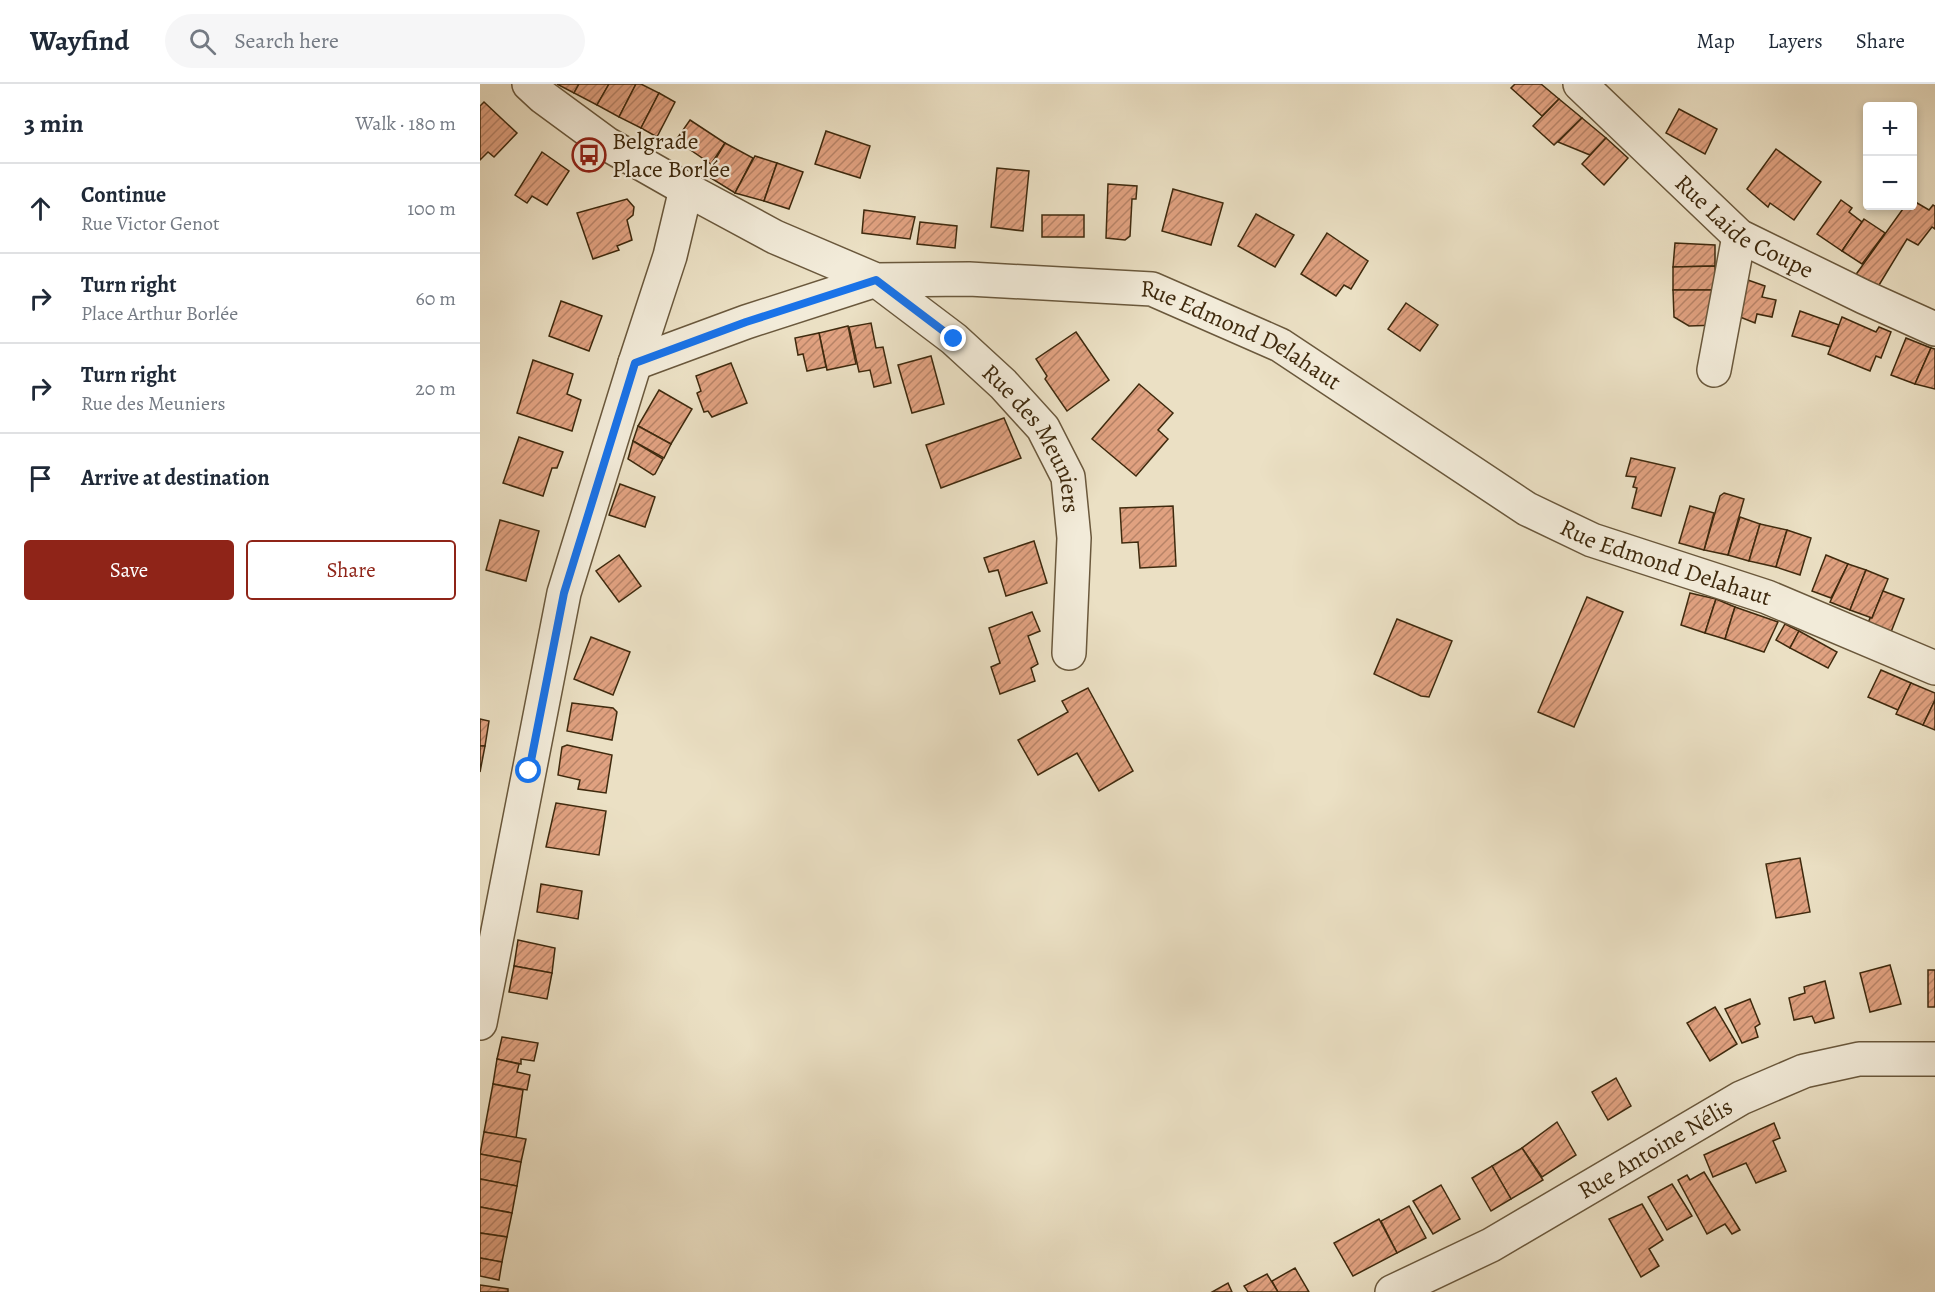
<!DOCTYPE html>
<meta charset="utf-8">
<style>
:root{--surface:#fff;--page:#f6f6f7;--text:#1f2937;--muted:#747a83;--line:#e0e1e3;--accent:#8f2418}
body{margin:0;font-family:Alegreya,serif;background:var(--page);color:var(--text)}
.controls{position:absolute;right:18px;top:18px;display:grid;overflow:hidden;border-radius:6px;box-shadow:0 3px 9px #0003}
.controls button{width:54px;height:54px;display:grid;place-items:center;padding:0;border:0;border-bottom:2px solid var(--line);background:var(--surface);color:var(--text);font:30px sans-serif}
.stop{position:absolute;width:18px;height:18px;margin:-14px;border:4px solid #1a73e8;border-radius:50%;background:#fff}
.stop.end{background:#1a73e8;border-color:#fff;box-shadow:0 2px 6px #0008}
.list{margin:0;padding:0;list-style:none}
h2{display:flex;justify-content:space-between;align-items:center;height:78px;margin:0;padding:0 24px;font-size:26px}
h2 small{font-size:20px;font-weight:400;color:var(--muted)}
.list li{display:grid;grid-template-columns:39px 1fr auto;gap:18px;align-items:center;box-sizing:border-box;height:90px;padding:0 24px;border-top:2px solid var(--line)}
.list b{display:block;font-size:22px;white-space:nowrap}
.list p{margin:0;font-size:20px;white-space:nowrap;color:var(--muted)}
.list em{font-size:20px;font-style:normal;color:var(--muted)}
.actions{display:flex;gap:12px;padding:18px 24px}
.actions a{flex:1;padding:14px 0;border:2px solid var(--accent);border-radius:6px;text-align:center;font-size:21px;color:var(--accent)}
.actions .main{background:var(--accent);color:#fff}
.icon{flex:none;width:33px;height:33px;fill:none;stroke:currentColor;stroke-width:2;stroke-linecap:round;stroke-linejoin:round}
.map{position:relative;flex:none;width:1455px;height:1208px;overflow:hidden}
header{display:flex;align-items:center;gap:36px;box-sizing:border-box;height:84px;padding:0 30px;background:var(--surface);border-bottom:2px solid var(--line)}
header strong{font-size:28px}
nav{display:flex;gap:33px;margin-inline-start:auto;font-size:21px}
.search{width:420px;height:54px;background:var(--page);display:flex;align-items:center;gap:15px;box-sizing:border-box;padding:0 21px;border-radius:33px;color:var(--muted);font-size:22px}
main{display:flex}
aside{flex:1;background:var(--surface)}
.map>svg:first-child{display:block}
</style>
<header>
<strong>Wayfind</strong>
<div class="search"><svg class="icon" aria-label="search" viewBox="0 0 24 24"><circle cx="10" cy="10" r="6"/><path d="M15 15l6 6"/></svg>Search here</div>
<nav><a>Map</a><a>Layers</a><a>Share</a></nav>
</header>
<main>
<aside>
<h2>3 min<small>Walk · 180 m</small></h2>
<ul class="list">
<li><svg class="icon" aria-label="ahead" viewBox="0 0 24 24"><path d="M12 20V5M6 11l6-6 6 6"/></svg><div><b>Continue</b><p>Rue Victor Genot</p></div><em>100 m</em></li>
<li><svg class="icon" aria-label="right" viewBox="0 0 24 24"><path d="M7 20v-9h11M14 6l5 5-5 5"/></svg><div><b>Turn right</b><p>Place Arthur Borlée</p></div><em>60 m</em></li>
<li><svg class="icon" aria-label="right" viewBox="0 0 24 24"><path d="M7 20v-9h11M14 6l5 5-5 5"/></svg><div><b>Turn right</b><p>Rue des Meuniers</p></div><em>20 m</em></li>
<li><svg class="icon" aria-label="arrive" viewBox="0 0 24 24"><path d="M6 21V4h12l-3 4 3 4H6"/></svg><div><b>Arrive at destination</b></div></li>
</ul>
<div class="actions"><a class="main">Save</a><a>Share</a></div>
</aside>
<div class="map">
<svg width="1455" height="1208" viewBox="0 0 1455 1208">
<defs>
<pattern id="building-hatch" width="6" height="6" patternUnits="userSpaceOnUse" patternTransform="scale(1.5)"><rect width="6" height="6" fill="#e0a180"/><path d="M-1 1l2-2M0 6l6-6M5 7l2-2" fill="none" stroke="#b78367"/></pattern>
</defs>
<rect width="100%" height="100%" fill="#ebe0c4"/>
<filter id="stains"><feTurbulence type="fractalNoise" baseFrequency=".00333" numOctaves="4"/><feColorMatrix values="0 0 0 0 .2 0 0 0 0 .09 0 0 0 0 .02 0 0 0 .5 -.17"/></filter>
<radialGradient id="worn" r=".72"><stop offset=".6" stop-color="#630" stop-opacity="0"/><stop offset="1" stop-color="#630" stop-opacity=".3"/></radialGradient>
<g fill="url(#building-hatch)" stroke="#3f2a0e" stroke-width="1.5">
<path d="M77,0H99L94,9Z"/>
<path d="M99,0H129L117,21L94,9Z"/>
<path d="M129,0H156L139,33L117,21Z"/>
<path d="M156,0H161L179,9L161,44L139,33Z"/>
<path d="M1035,0H1061L1079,15L1062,32L1031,4Z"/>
<path d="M179,9L195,18L177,53L161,44Z"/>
<path d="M1079,15L1102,34L1074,61L1053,42Z"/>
<path d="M4,18L37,49L14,73L8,68L0,76V22Z"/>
<path d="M1199,25L1237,45L1225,70L1186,49Z"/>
<path d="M1102,34L1126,54L1110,71L1078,58Z"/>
<path d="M210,36L245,59L231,80L196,56Z"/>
<path d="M346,47L390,62L380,94L335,80Z"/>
<path d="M1126,54L1148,74L1124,101L1102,80Z"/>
<path d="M245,59L273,74L255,109L226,91Z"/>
<path d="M1296,65L1341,98L1314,136L1290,119L1288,123L1267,105Z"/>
<path d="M62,68L89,87L67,121L52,112L47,119L35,111Z"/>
<path d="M275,72L297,79L284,117L255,109Z"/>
<path d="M297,79L323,88L309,125L284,117Z"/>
<path d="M517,84L549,87L543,147L511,143Z"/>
<path d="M628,100L657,102L656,115H652L650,152L645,156L626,154Z"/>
<path d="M693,105L743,119L731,161L682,147Z"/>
<path d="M147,115L154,123L153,131L147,136L152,156L137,162L139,166L113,175L97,129Z"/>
<path d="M1361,116L1372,124L1369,128L1382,138L1362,167L1337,150Z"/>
<path d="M1432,116L1449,126L1453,121L1455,122V145L1452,143L1438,161L1427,155L1396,206L1372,196L1425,122H1432Z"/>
<path d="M384,126L435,133L430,155L382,149Z"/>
<path d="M776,130L814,151L795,183L758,162Z"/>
<rect x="562" y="131" width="42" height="22"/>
<path d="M1384,135L1405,149L1382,180L1362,167Z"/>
<path d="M440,138L477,142L475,164L437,160Z"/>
<path d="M847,149L888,177L871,205L864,201L856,212L821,190Z"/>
<path d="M1195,159L1235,161V182L1193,183Z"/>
<path d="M1235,182L1236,206H1193V183Z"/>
<path d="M1265,195L1285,202L1282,213L1296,216L1292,233L1277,230L1275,239L1255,231Z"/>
<path d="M1193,206H1236L1237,241L1209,242L1194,233Z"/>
<path d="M81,217L122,232L109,267L69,252Z"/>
<path d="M926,219L958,241L940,267L908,245Z"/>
<path d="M1320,227L1359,241L1351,263L1312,252Z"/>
<path d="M1362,233L1396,248L1399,243L1411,248L1401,274L1396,272L1390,287L1348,270Z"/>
<path d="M391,239L396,264L403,263L411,299L394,303L390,286L379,288L369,243Z"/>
<path d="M368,242L376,280L347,286L339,249Z"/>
<path d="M596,248L629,296L587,327L565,295L567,292L556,275Z"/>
<path d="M339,249L346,283L327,287L323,270L318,271L315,254Z"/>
<path d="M1426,254L1451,264L1435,300L1411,291Z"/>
<path d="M1451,264L1455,265V305L1435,300Z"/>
<path d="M451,272L464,320L432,329L418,281Z"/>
<path d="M53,276L93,290L87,310L101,316L92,347L37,329Z"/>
<path d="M251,279L267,319L232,333L228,327L224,328L217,309L221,307L216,292Z"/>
<path d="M659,300L693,329L678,346L688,355L656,392L612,355Z"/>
<path d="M179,306L212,325L191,360L158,342Z"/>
<path d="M524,334L541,374L461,404L446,361Z"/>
<path d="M158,342L191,360L184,374L153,357Z"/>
<path d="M39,353L83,368L77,384H72L63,412L23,399Z"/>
<path d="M153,357L183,375L175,390L173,391L148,375Z"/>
<path d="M1151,374L1195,384L1181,432L1152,424L1157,404L1153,403L1156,393L1146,392Z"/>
<path d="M140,400L175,413L165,443L129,431Z"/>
<path d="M1244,409L1264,415L1248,471L1224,466L1240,412Z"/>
<path d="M693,422L696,482L660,484L658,458L642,459L640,424Z"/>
<path d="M1210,422L1234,429L1224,466L1199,459Z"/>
<path d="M1260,433L1280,440L1269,477L1248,471Z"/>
<path d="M20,436L59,447L46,497L6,486Z"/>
<path d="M1280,440L1307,446L1296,483L1269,477Z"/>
<path d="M1307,446L1331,454L1320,491L1296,483Z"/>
<path d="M554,457L567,499L526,512L518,486L509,488L504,474Z"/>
<path d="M139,471L161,502L139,518L116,487Z"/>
<path d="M1346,471L1368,480L1351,514L1332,507Z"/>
<path d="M1368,480L1386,486L1370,526L1350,518Z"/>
<path d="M1386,486L1408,495L1392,534L1370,526Z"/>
<path d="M1403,507L1424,515L1411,548L1388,539L1390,534H1392Z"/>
<path d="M1210,509L1236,515L1225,549L1201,541Z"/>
<path d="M1107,513L1143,528L1094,643L1058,628Z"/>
<path d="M1236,515L1255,523L1245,555L1225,549Z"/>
<path d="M1255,523L1298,538L1284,568L1245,555Z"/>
<path d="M552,528L560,547L548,552L558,580L551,584L555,597L520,610L511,583L520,579L509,544Z"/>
<path d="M917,535L972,557L949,613L941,612L894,590Z"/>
<path d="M1305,540L1319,547L1310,564L1296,556Z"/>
<path d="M1319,547L1357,568L1348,584L1310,564Z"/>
<path d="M111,553L150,568L133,611L94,595Z"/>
<path d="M1401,586L1431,599L1418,626L1388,613Z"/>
<path d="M1431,599L1455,609V616L1443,641L1416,630Z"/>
<path d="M608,604L653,687L619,707L597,669L558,691L538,656L588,628L582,617Z"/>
<path d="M1455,616V646L1443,641Z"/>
<path d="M92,619L133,624L137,628L132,656L87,647Z"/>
<path d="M0,635L9,637L5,662H0Z"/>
<path d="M87,661L132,671L126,709L98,705L100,696L78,691L82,663Z"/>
<path d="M0,662H5L0,688Z"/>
<path d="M76,719L126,727L119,771L66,763Z"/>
<path d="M1320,774L1330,828L1296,834L1286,780Z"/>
<path d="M61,800L102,807L98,835L57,828Z"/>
<path d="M38,856L75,864L72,889L34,882Z"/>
<path d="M1410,881L1421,920L1390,928L1380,889Z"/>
<path d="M34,882L72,889L67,915L29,908Z"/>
<rect x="1448" y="886" width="7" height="37"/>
<path d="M1345,897L1354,934L1335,939L1332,932L1314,936L1309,914L1325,909L1324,903Z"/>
<path d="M1270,915L1280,940L1275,943L1278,953L1262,959L1245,925Z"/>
<path d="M1235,923L1257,960L1230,977L1207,939Z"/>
<path d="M22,953L58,959L54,977L41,975V980L17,975Z"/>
<path d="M17,975L39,980L37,988L50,991L47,1006L13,1000Z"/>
<path d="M1136,994L1151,1022L1128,1036L1112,1008Z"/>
<path d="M13,1000L43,1006L36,1054L4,1048Z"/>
<path d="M1077,1038L1096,1071L1062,1093L1042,1064Z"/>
<path d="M1294,1039L1300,1054L1293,1057L1306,1087L1276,1099L1266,1079L1233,1093L1224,1071Z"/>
<path d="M4,1048L46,1055L41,1078L0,1070Z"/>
<path d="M1042,1064L1063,1096L1031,1115L1012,1082Z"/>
<path d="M0,1070L41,1078L37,1102L0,1095Z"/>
<path d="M1012,1082L1031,1115L1011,1127L992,1094Z"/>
<path d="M1224,1088L1260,1146L1252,1150L1245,1140L1227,1150L1198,1096L1207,1091L1210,1096Z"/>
<path d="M0,1095L37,1102L32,1129L0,1123Z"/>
<path d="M1192,1100L1212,1132L1187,1146L1168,1113Z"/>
<path d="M961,1101L980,1135L953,1150L933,1117Z"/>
<path d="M1162,1120L1183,1156L1169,1165L1179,1182L1161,1193L1129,1135Z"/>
<path d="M929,1122L946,1154L917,1169L901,1137Z"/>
<path d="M0,1123L32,1129L27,1153L0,1149Z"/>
<path d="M899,1135L917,1169L873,1192L854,1159Z"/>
<path d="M0,1149L27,1153L22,1178L0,1174Z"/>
<path d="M0,1174L22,1178L19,1196L0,1192Z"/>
<path d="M815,1184L829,1208H798L792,1197Z"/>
<path d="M787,1190L798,1208H768L764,1202Z"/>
<path d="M748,1199L752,1208H732Z"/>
<path d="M0,1201L28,1205V1208H0Z"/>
</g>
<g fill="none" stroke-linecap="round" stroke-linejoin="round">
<g stroke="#6a583c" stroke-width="36">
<g id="minor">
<path id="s1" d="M49,0L63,13L127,60L206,105L295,153L396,196L489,195L672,205L800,261L1047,425L1112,456L1287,513L1455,584"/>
<path id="s2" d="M1100,0L1259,152L1384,213L1455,245"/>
<path id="s3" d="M155,279L266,238L396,196L474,255L523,300L563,344L588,393L594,454L589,569"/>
<path d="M1234,286L1259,152"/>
<path d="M0,939L84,509L155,279L190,172L206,105"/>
<path id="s4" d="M912,1208L1011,1161L1261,1014L1324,987L1379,975H1455"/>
</g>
</g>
<use href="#minor" stroke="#f2ebd9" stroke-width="33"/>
</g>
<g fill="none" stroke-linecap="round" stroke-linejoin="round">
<path stroke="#1a73e8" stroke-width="8" d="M49,687L84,509L155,279L266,238L396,196L474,255"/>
</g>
<defs>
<g id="bus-ring" transform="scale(1.725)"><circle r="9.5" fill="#f2ebd9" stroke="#8f2418" stroke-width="1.5"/><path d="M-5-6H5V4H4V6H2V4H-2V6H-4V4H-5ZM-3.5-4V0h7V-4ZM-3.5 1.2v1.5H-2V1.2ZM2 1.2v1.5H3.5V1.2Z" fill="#8f2418"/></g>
</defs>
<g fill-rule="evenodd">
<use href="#bus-ring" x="109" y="71"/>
</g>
<g text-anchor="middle" stroke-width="4.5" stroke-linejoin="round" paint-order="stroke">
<g font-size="24" fill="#3f2a0e" stroke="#f2ebd9" text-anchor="start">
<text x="132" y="65">Belgrade<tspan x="132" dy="28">Place Borlée</tspan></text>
</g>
<g font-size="24" fill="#3f2a0e" stroke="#f2ebd9">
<text dy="8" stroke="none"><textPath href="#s2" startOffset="219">Rue Laide Coupe</textPath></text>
<text dy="8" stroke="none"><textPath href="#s1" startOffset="776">Rue Edmond Delahaut</textPath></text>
<text dy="8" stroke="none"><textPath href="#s3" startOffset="483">Rue des Meuniers</textPath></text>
<text dy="8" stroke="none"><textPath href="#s1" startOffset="1262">Rue Edmond Delahaut</textPath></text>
<text dy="8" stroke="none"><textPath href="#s4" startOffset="300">Rue Antoine Nélis</textPath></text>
</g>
</g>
<rect width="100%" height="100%" filter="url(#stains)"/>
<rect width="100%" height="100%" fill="url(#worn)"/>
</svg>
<div class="controls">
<button>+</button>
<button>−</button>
</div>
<div class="stop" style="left:49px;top:687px"></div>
<div class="stop end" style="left:474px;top:255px"></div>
</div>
</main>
